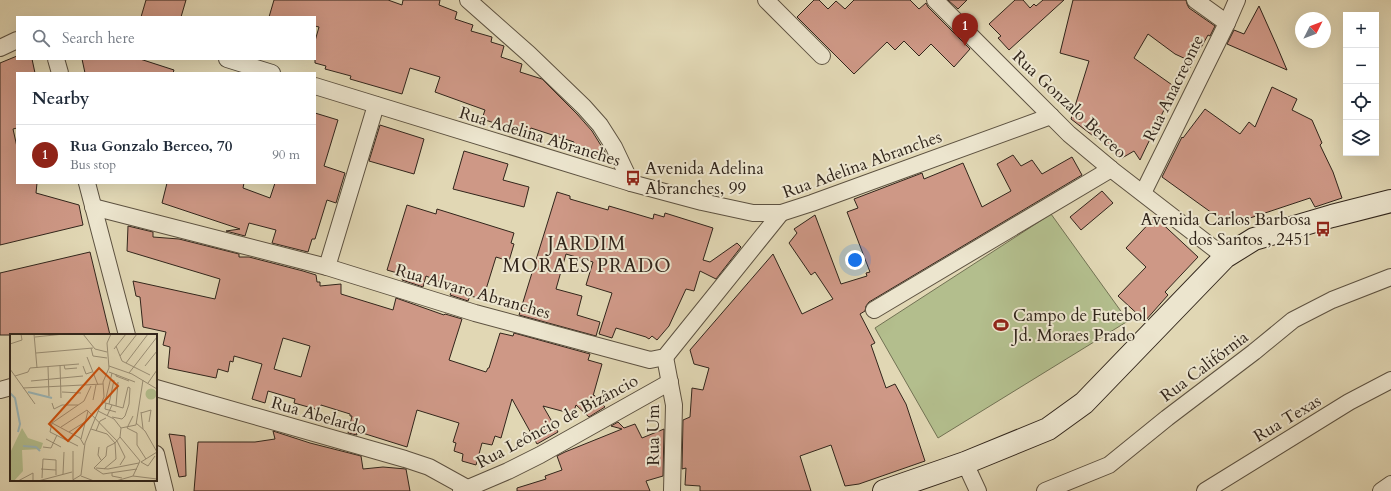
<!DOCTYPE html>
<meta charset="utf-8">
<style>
:root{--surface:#fff;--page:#f2f2f3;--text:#1f2937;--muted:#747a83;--line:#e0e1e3;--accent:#8f2418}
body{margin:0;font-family:Cardo,serif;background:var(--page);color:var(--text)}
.controls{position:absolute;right:12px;top:12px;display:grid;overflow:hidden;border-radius:0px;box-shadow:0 4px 16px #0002}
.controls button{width:36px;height:36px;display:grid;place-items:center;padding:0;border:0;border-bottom:1px solid var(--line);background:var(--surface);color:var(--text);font:20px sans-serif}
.compass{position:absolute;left:1295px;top:12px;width:36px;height:36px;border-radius:50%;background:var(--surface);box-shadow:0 4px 16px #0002;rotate:48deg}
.you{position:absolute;left:855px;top:260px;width:14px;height:14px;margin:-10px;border:3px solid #fff;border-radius:50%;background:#1a73e8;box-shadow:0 0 0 6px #1a73e833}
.badge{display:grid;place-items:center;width:26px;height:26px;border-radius:50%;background:var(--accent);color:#fff;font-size:13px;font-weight:700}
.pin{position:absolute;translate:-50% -33px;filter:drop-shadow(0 1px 2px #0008)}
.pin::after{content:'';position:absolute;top:21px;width:14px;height:12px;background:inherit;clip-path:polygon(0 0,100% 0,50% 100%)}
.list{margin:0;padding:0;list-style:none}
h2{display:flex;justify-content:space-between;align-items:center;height:52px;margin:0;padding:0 16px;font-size:17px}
h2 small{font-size:13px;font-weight:400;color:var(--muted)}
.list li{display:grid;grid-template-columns:26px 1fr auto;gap:12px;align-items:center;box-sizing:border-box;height:60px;padding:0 16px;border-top:1px solid var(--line)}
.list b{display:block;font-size:15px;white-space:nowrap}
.list p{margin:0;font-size:13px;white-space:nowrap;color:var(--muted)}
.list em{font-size:13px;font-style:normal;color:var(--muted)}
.icon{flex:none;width:22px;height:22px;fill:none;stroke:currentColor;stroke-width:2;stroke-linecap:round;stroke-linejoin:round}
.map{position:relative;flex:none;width:1391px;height:491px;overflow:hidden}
.search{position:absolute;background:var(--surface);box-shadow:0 4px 16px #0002;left:16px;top:16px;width:300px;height:44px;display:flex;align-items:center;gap:10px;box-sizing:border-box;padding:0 14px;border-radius:0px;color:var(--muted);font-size:15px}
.panel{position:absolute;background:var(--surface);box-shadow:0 4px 16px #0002;left:16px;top:72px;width:300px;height:112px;border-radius:0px}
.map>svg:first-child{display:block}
</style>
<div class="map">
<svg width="1391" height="491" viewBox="0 0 1391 491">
<rect width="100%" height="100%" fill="#e1d7b4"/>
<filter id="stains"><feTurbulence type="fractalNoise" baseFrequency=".005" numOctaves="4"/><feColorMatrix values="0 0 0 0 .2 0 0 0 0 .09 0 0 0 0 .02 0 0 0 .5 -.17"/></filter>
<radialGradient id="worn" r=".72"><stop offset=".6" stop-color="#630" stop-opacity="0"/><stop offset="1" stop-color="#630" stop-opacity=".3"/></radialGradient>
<path fill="#b3be8d" stroke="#727254" d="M1051,214L1128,321L938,438L875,328Z"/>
<g fill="#ce9886" stroke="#31251b" fill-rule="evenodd">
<path d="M146,0H186L181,17H141Z"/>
<path d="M274,0H388L402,5L403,0H440L439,5L457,12L455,19L473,25L471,31L492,37L491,42L504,46L501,57L522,64L520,72L542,79L577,114L592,131L610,160L572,148L574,142L531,128L529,134L482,119L485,110L435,92L440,77L410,68L402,94L350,79L351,76L325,69L326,66L315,63V41L319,27L315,26V17H269Z"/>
<path d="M814,0H819L828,9L836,1L845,9L854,0H910L919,9L926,3L928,7L970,49L954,67L931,44L919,56L904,41L895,50L887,42L854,74L797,17Z"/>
<path d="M948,0H967L958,9Z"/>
<path d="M1015,0H1023L1030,8L1034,4L1036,6L1043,0H1064L1009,50L998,38L1001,36L989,24Z"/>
<path d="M1073,0H1186L1187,4L1189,8L1215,26L1210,36L1208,35L1188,71L1190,56L1188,60L1175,54L1148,34L1134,58L1175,87L1140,160L1134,151L1122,158L1071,119L1089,61L1060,53Z"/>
<path d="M1259,6L1276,44L1287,70L1227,44L1234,30L1244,34Z"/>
<path d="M17,56V59H32L35,73H17V128L13,129L17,147V183H37L36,193L79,205L83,225L0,245V63Z"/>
<path d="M82,59H140L174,70L173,73H85Z"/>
<path d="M1272,87L1297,99L1292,110L1312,120L1322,143L1320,145L1333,172L1342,198L1315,207L1310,198L1235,223L1212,213L1162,177L1182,137L1183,138L1205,109L1240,134L1249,122L1255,127Z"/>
<path d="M315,113L338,120L324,166L345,173L336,203L327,200L315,239H312L308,252L272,243L276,230L249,223L245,236L226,231L240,229L162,203L167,183H244L243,188L270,198L275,183H315Z"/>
<path d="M380,125L424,139L414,174L369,161Z"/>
<path d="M464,151L508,164L503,180L529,187L524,207L453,189Z"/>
<path d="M1013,155L1021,166L1032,160L1042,174L1072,157L1082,175L869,302L866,306L865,311L860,314L875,343L871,345L886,388L895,384L906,404L925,461L859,484L845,486L831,445L800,456L811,491H700V486L685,485L686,468L682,469L683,420L690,417L692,388L703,390L709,368L694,364L690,350L773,254L802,314L833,299L815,272L811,275L789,243L797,233L794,229L815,215L841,284L867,276L866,273L870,272L847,212L858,208L854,199L922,173L924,179L963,163L982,207L1011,191L997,164Z"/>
<path d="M1102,191L1113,203L1081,230L1070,217Z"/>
<path d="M557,192L570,196V199L608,210L609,206L653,219L654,214L664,217L665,213L713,228L703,260L710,262L737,243L741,247L716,279L700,271L694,291L686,289L669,326L657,340L652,336L649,339L646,337L616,328L612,338L599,334L612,293L586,285L593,262L566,254L556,289L582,296L577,315L600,322L596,336L519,315Z"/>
<path d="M407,205L436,214L437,209L514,233L511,243L514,244L509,261L496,257L483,299L470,296L468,301L450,295L453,287L426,276L423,287L402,280L404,275L387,270Z"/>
<path d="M1155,217L1198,257L1165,292L1168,295L1145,321L1118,296L1146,267L1126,248Z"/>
<path d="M128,226L153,232V237L179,239L239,254V257H249L303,271L316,275L317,282H320V286L341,284V294L393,310L396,298L444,315L445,314L462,319L449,360L486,372L488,368H489L500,333L513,336L514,333L590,354L588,360L602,364L593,396L594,395L605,407L589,417L576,405L573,414L543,406L558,432L537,444L512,399L501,438L495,436L492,445L482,443L476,465L462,461L463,454L454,451L456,443L453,442L459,423L417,410L407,447L356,431L357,435L348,433L352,416H350V414L321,405L319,410L294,403L295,399L268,391L265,403L252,399L262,364L234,356L233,362L230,361L228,372L218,369L216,378L168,368L170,347L163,345L166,332L143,327L140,297L136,296L133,281L215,299L220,279L127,251ZM283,338L310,346L301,377L274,369Z"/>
<path d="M90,252L110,335H0V273Z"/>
<path d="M618,422L624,428L635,424L642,438L664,429L663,476L646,481L650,491H517V488L546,479L545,476L562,470L557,456L565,452L622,429L611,426Z"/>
<path d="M273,431L310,443L361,456L363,469L383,467L406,469L410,491H194L198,442H255L275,439Z"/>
<path d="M169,434L185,436L186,476L179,477Z"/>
</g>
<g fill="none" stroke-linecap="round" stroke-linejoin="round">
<g stroke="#5d5241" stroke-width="18">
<g id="minor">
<path d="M468,0L529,54L584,107L600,125L614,147L631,183"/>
<path d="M766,0L822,56"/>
<path d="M935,0L1069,134L1111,169L1225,257"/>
<path d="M1195,0L1227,23"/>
<path d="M0,48L17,40"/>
<path d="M56,59L60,73"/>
<path d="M227,59L272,73"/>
<path d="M315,86L631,183L702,202L753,213H781L812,203L1051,116"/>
<path d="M87,183L127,335"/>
<path d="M1143,193L1227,23L1237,0"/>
<path d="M93,207L327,267L475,313L650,360L665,357L781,213"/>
<path d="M327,267L376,105"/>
<path d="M874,310L1111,169"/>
<path d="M665,357L674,405L672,491"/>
<path d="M156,388L405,459L429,467L467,488"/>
<path d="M0,390L11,387"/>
<path d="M156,454L165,491"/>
<path d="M965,463L978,491"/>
<path d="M461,491L508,471L540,455L670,382"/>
<path d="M1045,491L1109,465L1167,418L1254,352L1293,320L1332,300L1391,277"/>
<path d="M1205,491L1349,402L1391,380"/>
<path d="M1381,491L1391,484"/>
</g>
</g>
<g stroke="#31251b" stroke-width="24">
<path id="secondary" d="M884,491L965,463L1048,429L1084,403L1225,257L1254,239L1332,216L1391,201"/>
</g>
<use href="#minor" stroke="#ece5ce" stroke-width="16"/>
<use href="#secondary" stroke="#ece5ce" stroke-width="22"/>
</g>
<defs>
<g id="bus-bare" transform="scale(1.2)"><path d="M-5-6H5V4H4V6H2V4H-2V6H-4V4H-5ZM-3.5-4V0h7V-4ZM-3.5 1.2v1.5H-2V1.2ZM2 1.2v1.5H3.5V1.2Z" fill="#8f2418" stroke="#ece5ce" stroke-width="2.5" paint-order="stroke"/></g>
<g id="stadium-bare" transform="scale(1.2)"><path d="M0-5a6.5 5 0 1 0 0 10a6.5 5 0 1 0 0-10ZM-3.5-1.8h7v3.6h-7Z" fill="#8f2418" stroke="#ece5ce" stroke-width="2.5" paint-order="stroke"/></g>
</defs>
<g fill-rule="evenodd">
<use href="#bus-bare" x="633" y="178"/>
<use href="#bus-bare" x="1323" y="229"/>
<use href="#stadium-bare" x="1001" y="325"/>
</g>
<g text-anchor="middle" stroke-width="4" stroke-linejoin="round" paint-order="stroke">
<g font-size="17" fill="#31251b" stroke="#ece5ce">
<text transform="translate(1173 88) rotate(-64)" y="6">Rua Anacreonte</text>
<text transform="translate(1070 104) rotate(43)" y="6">Rua Gonzalo Berceo</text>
<text transform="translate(540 136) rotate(17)" y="6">Rua Adelina Abranches</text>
<text transform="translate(862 164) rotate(-20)" y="6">Rua Adelina Abranches</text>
<text transform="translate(473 291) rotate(16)" y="6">Rua Alvaro Abranches</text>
<text transform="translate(1204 366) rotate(-37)" y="6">Rua Califórnia</text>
<text transform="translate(319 415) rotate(16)" y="6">Rua Abelardo</text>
<text transform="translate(1287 418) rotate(-31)" y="6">Rua Texas</text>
<text transform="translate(557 421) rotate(-28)" y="6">Rua Leôncio de Bizâncio</text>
<text transform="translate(653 435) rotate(-90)" y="6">Rua Um</text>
</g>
<g font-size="17" fill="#31251b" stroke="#ece5ce" text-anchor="start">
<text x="645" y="174">Avenida Adelina<tspan x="645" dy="20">Abranches, 99</tspan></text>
<text x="1311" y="225" text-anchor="end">Avenida Carlos Barbosa<tspan x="1311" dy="20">dos Santos , 2451</tspan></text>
<text x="1013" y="321">Campo de Futebol<tspan x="1013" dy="20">Jd. Moraes Prado</tspan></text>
</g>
<g font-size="19" letter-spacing="1" fill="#31251b" stroke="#ece5ce">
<text x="587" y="250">JARDIM<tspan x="587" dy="22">MORAES PRADO</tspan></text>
</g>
</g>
<g transform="translate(10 334)">
<rect width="147" height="147" fill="#e1d7b4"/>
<path d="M135.5 60a5.5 5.5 0 1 1 11 0a5.5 5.5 0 1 1-11 0ZM12,94L18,104L33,109L31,115L12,116L13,137L4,147H0V119Z" fill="#b3be8d"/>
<path fill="none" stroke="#9ab6b9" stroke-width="2" d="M18,58L42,64M0,59L5,64L10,90L8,98M13,112L26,113L30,117"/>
<path fill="none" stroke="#9b9077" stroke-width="1" d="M24,0L27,34M73,0L85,15L97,18M25,3L54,0M0,10L12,6L11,0M106,12L112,27L140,41M81,14L83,22L97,24M104,15L116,0M26,19L83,14M110,22L127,0M77,23L88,51M116,29L138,0M50,31L51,64M54,31L55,35L67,34M73,32L76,40L82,38M99,32L122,40L147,55M135,32L147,17M38,33L39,62M0,35L25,70M99,38L125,48M119,39L147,3M106,40V42L119,47M5,42L18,38L20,34L69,30M21,47L73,42M138,49L147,36M13,54L93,50M52,58L71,59M83,66L86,51M92,68L113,74L118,53M95,68L102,39M42,69L44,75L52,71H68M96,69L95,75L106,78M99,70L104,46M106,72L108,48M77,76L107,107L115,123L110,131M88,77L104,85L111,94L110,103L130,127L123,142M131,78L133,95M131,79L141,76L139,88M97,82L102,71M123,82L117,94L127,99V111M102,83L112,85L115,82L119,70L120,54L118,53M42,89L74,67L81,52M42,89L70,104L74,111M42,89L40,98L68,112M126,89L135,97L147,118M51,93L77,76M111,94L126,91L133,46M81,95L97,100L105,109M86,97L90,87L96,84M59,98L75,88M110,103L105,109L97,113L96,122L84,134L93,140L127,135M36,105L51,113M71,105L78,77M127,111L136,125M33,113L41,114L47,101M89,113L88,121L91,126M63,117V145M131,128L138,132L145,122M131,128L147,118M86,134L98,135L129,129M31,135L46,136M94,135L106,125L105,109M102,139V142L112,144M53,140L54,118M71,142L84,147M32,144L33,125L46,126V141M8,147L23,139V147M28,147L62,138M61,147L71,141L75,109L94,63L93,48L99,34L97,9L101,0M106,147L123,142L147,145"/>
<path fill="#cd510e" fill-opacity="0.15" stroke="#cd510e" stroke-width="2" d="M89,34L108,52L58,107L39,90Z"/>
<rect width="147" height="147" fill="none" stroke="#31251b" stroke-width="2"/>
</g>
<rect width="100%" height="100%" filter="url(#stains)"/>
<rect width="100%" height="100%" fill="url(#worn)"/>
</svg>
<div class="controls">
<button>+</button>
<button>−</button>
<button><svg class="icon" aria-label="locate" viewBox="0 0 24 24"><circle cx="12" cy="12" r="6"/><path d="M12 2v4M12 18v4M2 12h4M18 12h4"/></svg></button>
<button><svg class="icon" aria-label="layers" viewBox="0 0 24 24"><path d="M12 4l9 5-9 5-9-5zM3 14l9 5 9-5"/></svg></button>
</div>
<svg class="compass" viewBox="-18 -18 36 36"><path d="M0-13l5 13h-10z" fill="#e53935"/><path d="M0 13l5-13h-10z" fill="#747a83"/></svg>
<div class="you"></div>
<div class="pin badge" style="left:965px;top:46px">1</div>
<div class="search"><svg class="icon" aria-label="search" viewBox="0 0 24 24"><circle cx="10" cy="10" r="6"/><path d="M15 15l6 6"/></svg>Search here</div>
<section class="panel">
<h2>Nearby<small></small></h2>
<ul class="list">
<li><span class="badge">1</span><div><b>Rua Gonzalo Berceo, 70</b><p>Bus stop</p></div><em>90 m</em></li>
</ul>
</section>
</div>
